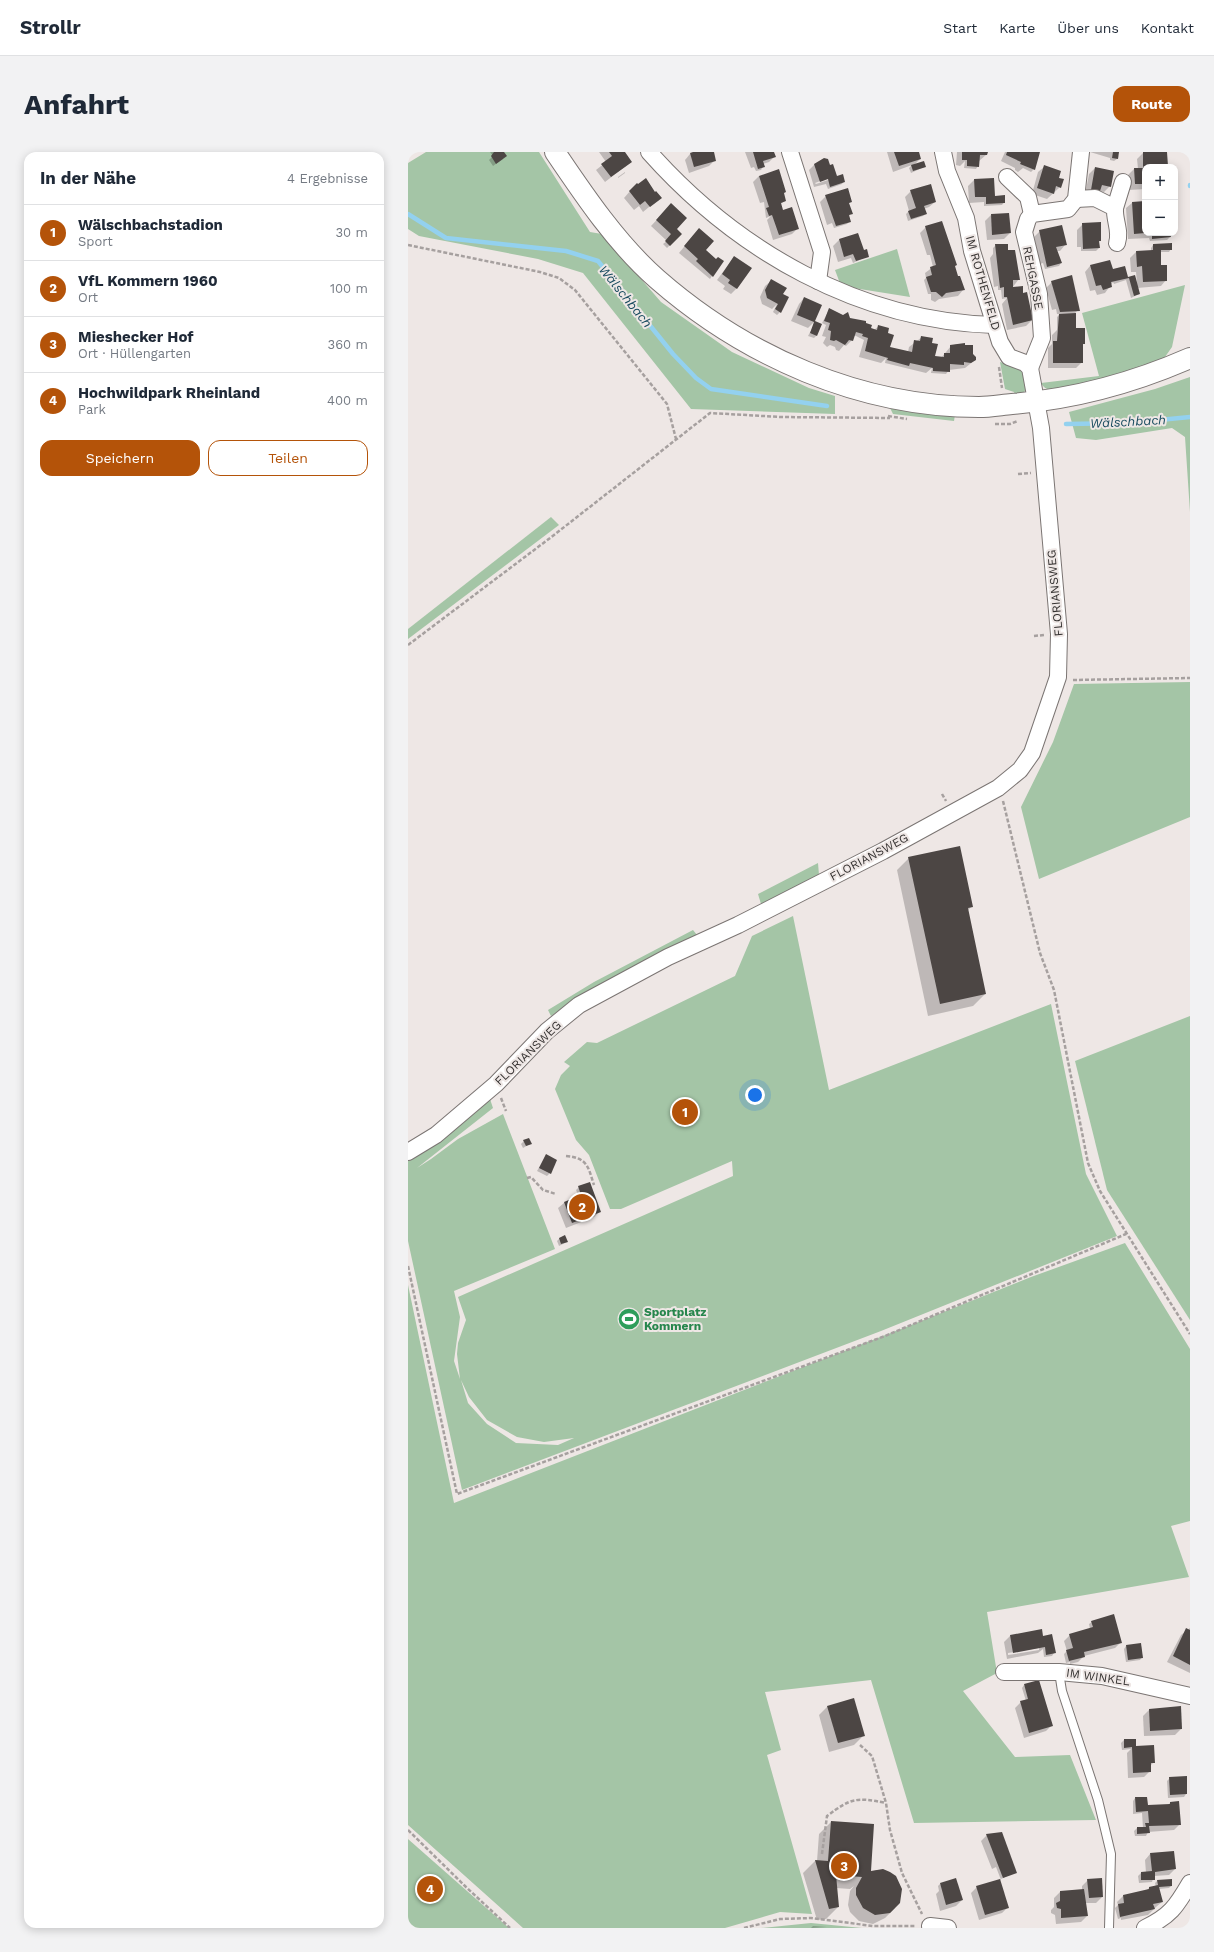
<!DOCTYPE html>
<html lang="de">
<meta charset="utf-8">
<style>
:root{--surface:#fff;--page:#f2f2f3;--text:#1f2937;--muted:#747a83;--line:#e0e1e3;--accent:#b45309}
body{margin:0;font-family:"Work Sans",sans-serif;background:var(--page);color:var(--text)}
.controls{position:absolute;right:12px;top:12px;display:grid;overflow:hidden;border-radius:8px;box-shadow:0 2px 10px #0003}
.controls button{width:36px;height:36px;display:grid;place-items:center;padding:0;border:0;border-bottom:1px solid var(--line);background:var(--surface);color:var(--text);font:20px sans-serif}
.you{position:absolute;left:347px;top:943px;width:14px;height:14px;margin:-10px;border:3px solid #fff;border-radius:50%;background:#1a73e8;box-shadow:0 0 0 6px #1a73e833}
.badge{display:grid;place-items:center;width:26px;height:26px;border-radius:50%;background:var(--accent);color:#fff;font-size:13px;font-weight:700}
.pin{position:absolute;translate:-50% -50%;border:2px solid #fff;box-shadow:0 1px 4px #0006}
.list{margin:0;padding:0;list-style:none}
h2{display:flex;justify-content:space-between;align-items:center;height:52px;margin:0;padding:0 16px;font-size:17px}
h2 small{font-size:13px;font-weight:400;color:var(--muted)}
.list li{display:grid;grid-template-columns:26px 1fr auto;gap:12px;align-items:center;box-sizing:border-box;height:56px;padding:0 16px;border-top:1px solid var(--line)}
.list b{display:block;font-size:15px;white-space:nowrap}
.list p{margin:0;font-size:13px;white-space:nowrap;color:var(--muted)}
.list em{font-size:13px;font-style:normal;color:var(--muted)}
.actions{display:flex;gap:8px;padding:12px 16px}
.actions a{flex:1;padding:9px 0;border:1px solid var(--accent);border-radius:12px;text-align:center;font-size:14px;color:var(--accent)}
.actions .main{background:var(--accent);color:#fff}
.map{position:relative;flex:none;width:782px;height:1776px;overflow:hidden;border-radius:12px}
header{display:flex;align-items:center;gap:24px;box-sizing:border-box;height:56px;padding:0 20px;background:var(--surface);border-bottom:1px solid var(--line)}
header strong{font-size:19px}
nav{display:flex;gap:22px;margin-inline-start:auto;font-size:14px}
.intro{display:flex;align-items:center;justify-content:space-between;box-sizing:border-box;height:96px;padding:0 24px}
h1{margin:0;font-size:28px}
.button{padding:10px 18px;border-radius:12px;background:var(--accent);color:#fff;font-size:14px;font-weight:700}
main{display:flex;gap:24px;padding:0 24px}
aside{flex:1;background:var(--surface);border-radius:12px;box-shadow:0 2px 10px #0003}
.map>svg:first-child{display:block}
</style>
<header>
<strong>Strollr</strong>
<nav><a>Start</a><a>Karte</a><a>Über uns</a><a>Kontakt</a></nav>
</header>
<div class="intro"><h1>Anfahrt</h1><a class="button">Route</a></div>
<main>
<aside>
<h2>In der Nähe<small>4 Ergebnisse</small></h2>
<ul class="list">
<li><span class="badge">1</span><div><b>Wälschbachstadion</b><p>Sport</p></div><em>30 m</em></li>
<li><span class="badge">2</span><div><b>VfL Kommern 1960</b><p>Ort</p></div><em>100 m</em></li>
<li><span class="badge">3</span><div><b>Mieshecker Hof</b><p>Ort · Hüllengarten</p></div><em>360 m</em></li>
<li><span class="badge">4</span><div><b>Hochwildpark Rheinland</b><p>Park</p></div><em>400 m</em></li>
</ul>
<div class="actions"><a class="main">Speichern</a><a>Teilen</a></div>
</aside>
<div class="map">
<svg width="782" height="1776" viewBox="0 0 782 1776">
<rect width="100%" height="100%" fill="#eee7e5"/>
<g fill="#a4c5a6" fill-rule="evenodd">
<path d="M18,0H131L182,80L194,82L253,150L324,200L401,236L427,244V262L283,257L175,121L130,107L11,84L0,77V11Z"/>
<path d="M489,97L502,145L433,134L427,118Z"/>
<path d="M777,133L764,195L752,212L652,239C644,238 637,239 633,231L691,224L674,161Z"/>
<path d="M592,210L615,217L620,233L615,242L608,245L606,240L597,237Z"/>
<path d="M782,225V360L777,285L764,276L688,288L668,286L661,260L747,237Z"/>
<path d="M481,254L547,263L546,269L485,262Z"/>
<path d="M143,365L151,373L0,487V477Z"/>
<path d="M782,530V665L631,727L613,655L645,590L666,532Z"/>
<path d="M410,711L411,723L353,752L350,742Z"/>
<path d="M385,764L421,938L643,852L678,1022L709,1084L473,1179L54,1338L0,1089V1006L82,947L85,956L9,1016L23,1007L50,987L95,962L147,1097L46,1139L52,1165L46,1209L52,1227L49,1202L50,1191L58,1168L50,1145L325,1024L324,1009L213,1057H202L181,1003L168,988L147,937L153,923L162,914L156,910L179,890L189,891L327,824L344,784ZM53,1228L61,1245L79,1268L109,1285L136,1290L166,1286L150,1293L108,1291L79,1272L60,1251Z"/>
<path d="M285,778L289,783L167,847L143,864L140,858L186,830Z"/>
<path d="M782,864V1168L699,1038L667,909Z"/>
<path d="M717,1091L782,1197V1369L763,1374L781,1425L579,1460L589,1521L555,1539L607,1605L662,1603L688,1668L506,1671L463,1528L357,1540L373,1598L359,1603L404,1762L372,1760L317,1776H115L0,1673V1133L46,1351L498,1175L623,1125Z"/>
<path d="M0,1687L101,1776H0Z"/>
<path d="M403,1771L454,1776H353Z"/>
</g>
<g fill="#0003" fill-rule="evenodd">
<path d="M82,0H95V7L85,14L81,8L85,4Z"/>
<path d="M191,0H216L223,10L197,30L188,18L198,10Z"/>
<path d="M289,0H304L307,8L301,14L281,21L277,8L282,2Z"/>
<path d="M337,0H365L367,4L361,10L355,12V15L353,18L348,19L346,15L343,16Z"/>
<path d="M479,0H510L512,7L506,13L516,15L503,21L501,16L504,13L485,20Z"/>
<path d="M549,0H579L578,3L571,9L570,14L568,17L556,16L557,9L552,14L548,13Z"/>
<path d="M597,0H630L626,17L623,20L615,16L610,20L607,18V16L593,9Z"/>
<path d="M682,0H708L709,7L706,9L702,8V6Z"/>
<path d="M758,0L757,15H737V37L721,38L720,23L726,17H730L729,7L735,1Z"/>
<path d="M407,12L429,25L436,29L434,32L420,37L418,32L406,35L401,18ZM423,25L420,28L408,32L407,31Z"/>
<path d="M636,15L652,35L639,47L624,42L630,20Z"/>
<path d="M687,16L702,34L696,40L691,39L677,43L681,22Z"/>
<path d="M217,20V21L210,26V25Z"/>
<path d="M351,24L375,42L377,49L372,52L374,58L390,76L384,82L365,88L359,68L363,64L358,66L356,50L352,51L345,30Z"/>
<path d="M585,27V45L596,50L594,53L576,54V50L561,51L560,34L566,28Z"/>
<path d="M223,38L252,46L235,60L231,54L226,58L216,46Z"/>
<path d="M503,39L527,50L521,55L516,57L518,62L515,64L500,69L498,62L501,59L497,45Z"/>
<path d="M418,44L443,49L440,52L443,61L441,64L442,69L439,72L426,76L424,71L419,73L412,50Z"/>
<path d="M737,50V81H761L762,85L759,88L742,89L741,86L720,87L718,56L724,51Z"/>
<path d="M257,59L267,77L273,82L259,96L255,92L259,89L243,74Z"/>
<path d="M583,63L602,81L596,87L579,88L577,69Z"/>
<path d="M675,72L692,88L691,90V96L688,99H673V95H669V78Z"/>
<path d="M518,75L555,138L550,144L531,147L527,150L523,148V142H520L516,128L518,126L517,121L525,115L522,103H519L512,81Z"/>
<path d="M632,79L657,93L652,99H648L649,104L652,107L653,111L651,114L637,117L635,111L632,112L626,85Z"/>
<path d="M450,82L455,100L460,104L445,111L443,106L430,110L425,94L431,88Z"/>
<path d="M285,84L304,124L302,127L271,101Z"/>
<path d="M588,93L611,127L604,136L614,141L624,168L618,174L599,178L594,152L599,146L594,147L593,138H590V134L586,135L582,106L585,102V96Z"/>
<path d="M745,93L763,97L761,100H752V114L758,128L753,134L729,136L731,142L723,146L718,128L706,132L705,130L697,141L689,143L687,138L682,139L677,120L682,114L704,119L720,126L726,124L729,131L728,120H723L722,106L728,100L743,99V96Z"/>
<path d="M326,105L328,137L323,142L315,137L317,134L309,128Z"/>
<path d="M663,124L670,158L667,161V175L676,191L674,194V210L668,216H640V196L644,192V183L649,178V165L652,162H649L648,157L644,158L638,136L644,130Z"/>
<path d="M363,129L372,146V160L369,163L365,160L369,152L364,157L354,152L352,145L357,134Z"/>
<path d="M396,146L413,153L406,170L400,176L383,169L391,152Z"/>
<path d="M421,158L442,167L461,180L466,178L471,174L479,182L480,199L500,200L501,195L514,185L522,192L526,205L533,206L543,194L549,192L564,194V203L567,208L557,216L541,218L538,222L523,221L524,216L518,221L477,211L478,206L473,211L451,205L456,188L446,183L444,188L438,194L436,193L431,199L428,198L427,195L422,193L419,195L415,191L418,185L414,184L418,173L414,171Z"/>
<path d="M407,171L408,184L406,186L400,184Z"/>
<path d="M501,706L564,754L559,759L577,842L565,854L520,864L489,718Z"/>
<path d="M116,989L122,992L115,996L113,992Z"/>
<path d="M138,1003L142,1021L139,1024L129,1019Z"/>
<path d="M171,1035L192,1059L186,1065L158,1076L150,1056L156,1051L171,1045L168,1038Z"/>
<path d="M152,1086L159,1090L151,1094L149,1089Z"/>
<path d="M684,1470L713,1490L707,1496L676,1504L670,1510L662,1512V1510L658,1511L656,1502L659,1499L656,1489L662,1483L682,1477L681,1472Z"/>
<path d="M782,1476V1521L759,1510L773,1483Z"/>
<path d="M602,1484L634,1486L646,1501L644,1504L636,1505L635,1497L630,1501L599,1507L596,1490ZM631,1496V1498L600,1503V1501Z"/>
<path d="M718,1494L734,1505L732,1508L718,1510L716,1497Z"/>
<path d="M616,1533L644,1573L638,1579L616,1586L607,1556L613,1550L618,1549L614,1536Z"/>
<path d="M420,1554L455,1584L446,1593L421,1600L411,1563Z"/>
<path d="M741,1558L773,1577L767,1583L736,1584L735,1564Z"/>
<path d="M716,1588L746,1610L742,1614V1619L736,1625L720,1626L719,1601L723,1597L714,1598L713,1591Z"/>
<path d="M762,1626L778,1642L776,1645L760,1646L759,1629Z"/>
<path d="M727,1646L739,1656L760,1653L762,1651L772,1672L766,1678L740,1680L738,1684H727L726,1679L729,1676H735L734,1661L725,1662V1649Z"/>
<path d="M423,1670L461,1721L468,1718H475L487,1756L477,1766L465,1772L451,1769L442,1760L440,1753L442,1739L446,1734L442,1737L428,1736L430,1755L418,1767L409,1768L395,1721L407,1709H409L411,1682Z"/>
<path d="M579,1683L608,1720L591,1728L600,1755L594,1761L571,1768L563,1741L569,1735L593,1728L588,1715L584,1717L573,1689Z"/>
<path d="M742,1702L767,1717L761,1723L746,1724L744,1730L731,1731L730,1724L733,1721H738L737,1708Z"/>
<path d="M680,1728L694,1745L688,1751H677L679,1764L673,1770L648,1772L647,1763L643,1761V1758L646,1755V1746L652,1740L674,1738V1734Z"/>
<path d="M750,1728L763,1734L761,1736L751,1737L754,1750L748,1755L740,1763L713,1768V1766L710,1767L707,1756L710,1753L709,1750L715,1744L738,1739L741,1736L748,1735L747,1731Z"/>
<path d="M532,1732L554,1748L548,1754L532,1759L528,1742L531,1739L530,1734Z"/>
<path d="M405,1774L419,1775L403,1776Z"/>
</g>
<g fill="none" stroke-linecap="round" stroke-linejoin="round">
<g stroke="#93d1ef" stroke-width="4.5">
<path d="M782,33V34"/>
<path d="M0,62L38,86L158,99L190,109L265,202L288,226L303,237L419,254"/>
<path d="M658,272L721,271L782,265"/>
</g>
</g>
<g fill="#4c4644">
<path d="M86,0H96L99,4L88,12L83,4Z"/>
<path d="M201,0H217L224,10L203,25L193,12L204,4Z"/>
<path d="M285,0H306L308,9L286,15L282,1Z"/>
<path d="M345,0H366L368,5L355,9L357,15L350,17Z"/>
<path d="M486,0H511L513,7L491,14Z"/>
<path d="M554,0H580L579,3H572L571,15L559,14V8H554Z"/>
<path d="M599,0H632L627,18L612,12L613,10L598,3Z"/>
<path d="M705,0H711L710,7L704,6Z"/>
<path d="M735,0H759L760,14L737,15V32H727L726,16H735Z"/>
<path d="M416,6L420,7L422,13L425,12L429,24L435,22L437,30L422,35L420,27L412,30L406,12Z"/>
<path d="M516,9L518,15L505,19L503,13Z"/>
<path d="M636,13L653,19L651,26L656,27L653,36L648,34L646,42L629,36Z"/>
<path d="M687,15L706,19L703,35L694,33L692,39L683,38Z"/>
<path d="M371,17L378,40L376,41L378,49L373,51L375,58L384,55L391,77L371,83L364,63L361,64L358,56L361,55L351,24Z"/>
<path d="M238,26L247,40L248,39L254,46L242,55L237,49L232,53L221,39L229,31L230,32Z"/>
<path d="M586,26L587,44L597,43V51L578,52V45H567L566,27Z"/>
<path d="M523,32L528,50L516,54L519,62L503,67L500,59L508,56L502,38Z"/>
<path d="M440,36L444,50L441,51L445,62L441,63L443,70L428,74L417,43Z"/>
<path d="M737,49V81L726,82L724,50Z"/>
<path d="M263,51L279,66L269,77L274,82L262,94L257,89L263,82L248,68Z"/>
<path d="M601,61L603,81L584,83L583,62Z"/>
<path d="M534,69L549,113L547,114L550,124H552L557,138L538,141L534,145L528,140H523L518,125L524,123L522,115L528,113L517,74Z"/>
<path d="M693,70V89H691L692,96L675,97L674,71Z"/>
<path d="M654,73L659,93L648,95L654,111L639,115L631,78Z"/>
<path d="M291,76L306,89L298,98L308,107L310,105L316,109L305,125L288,109L290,107L276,94Z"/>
<path d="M450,81L456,98L459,97L461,105L448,109L445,102L436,105L431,87Z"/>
<path d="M744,81H762L763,85L744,87Z"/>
<path d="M764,91V98H753V113H759V129L735,130L734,114L729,115L728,99L745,98V92Z"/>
<path d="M587,92H600V98H607L612,128H605V135L615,134V141L619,140L625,168L605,173L599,145H596V135L592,136Z"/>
<path d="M326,104L344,116L329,137L320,131L322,128L314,122Z"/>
<path d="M702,108L705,117L717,114L720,125L727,123L732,142L726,144L721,126L703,130L704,135L695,138L693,133L688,134L682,113Z"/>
<path d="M664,123L672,159L652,160L643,129Z"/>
<path d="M363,127L379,136L375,142L381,145L373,161L367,157L370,152L359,146L357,138Z"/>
<path d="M396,145L414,153L407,169L414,172L409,184L402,181L406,170L389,163Z"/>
<path d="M421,156L435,163L440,160L442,166L458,169V171L464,173L463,176L469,178L470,173L481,176L480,181L486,183L482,195L504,200L506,188L512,189L513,184L525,186L524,191L530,192L527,204L536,205V201H542V193L557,191V193H565V202L568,205V208L563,211L556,210V213L542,212V220L525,219V216L502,211L501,214L479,208L480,206L457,199L460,186L454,184L455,182L448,180L445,189L441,188L437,193L428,188L426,189L422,188L423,179L420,178L422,171L416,169Z"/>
<path d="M668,161V176H677V192H675V211H645V189H649L651,162Z"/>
<path d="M552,694L565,755L560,756L578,842L532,852L500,705Z"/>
<path d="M121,986L124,992L118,994L115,988Z"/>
<path d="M138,1002L149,1008L143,1022L131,1016Z"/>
<path d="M182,1030L193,1060L164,1071L156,1050L173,1043L170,1034Z"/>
<path d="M157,1083L160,1090L153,1092L151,1086Z"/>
<path d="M706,1462L714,1491L676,1500L677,1505L661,1509L658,1498L665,1496L661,1482L685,1475L683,1469Z"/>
<path d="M778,1476L782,1478V1513L765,1504Z"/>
<path d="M634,1477L635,1484L644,1482L648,1501L638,1503L637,1495L605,1501L602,1483Z"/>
<path d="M733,1491L735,1506L720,1508L718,1493Z"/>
<path d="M631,1528L645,1574L621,1581L612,1549L620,1547L616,1532Z"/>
<path d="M446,1546L457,1584L430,1591L419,1554Z"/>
<path d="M773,1554L774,1577L742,1579L741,1557Z"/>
<path d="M716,1587H728V1594L746,1593L747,1611H743V1620L725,1621L724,1595L716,1596Z"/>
<path d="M779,1624V1642L762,1643L761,1625Z"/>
<path d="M727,1645H739L740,1653L762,1652V1650L771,1649L773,1673L741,1674L742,1681L729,1682V1675H738L737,1671H741L740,1659L728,1660Z"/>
<path d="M423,1669L466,1672L463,1719L475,1717L482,1720L488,1724L494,1737L492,1751L482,1761L467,1763L455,1756L448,1743V1736L454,1725L428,1723L431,1755L421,1757L407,1708L420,1709Z"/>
<path d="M594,1680L609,1721L595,1726L578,1682Z"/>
<path d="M766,1699L768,1717L747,1720V1728H733V1720L744,1719L742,1701Z"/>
<path d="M548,1726L555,1748L538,1753L532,1731Z"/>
<path d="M694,1726L695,1745L681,1746L679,1727Z"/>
<path d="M592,1727L601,1756L577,1763L568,1734Z"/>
<path d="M764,1727V1734L751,1735L755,1750L745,1752L747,1757L712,1765L710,1752L716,1751L715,1743L741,1737V1735L750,1733L749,1728Z"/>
<path d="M676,1737L680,1764L653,1766V1757L649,1756L648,1751L652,1749V1739Z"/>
</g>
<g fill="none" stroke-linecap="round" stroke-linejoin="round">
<g stroke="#7b7573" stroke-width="10">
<path id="service" d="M651,1520L654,1539L690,1648L703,1702L701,1776"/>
</g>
<g stroke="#7b7573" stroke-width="18">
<g id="minor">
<path d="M241,0C329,99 451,169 586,173"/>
<path d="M382,0L414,100L410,129"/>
<path d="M599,25L620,45L624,62"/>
<path d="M668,47L687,46L707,56C706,68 713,79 709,91"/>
<path d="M707,56L715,30"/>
<path d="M622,216L634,186L631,142L616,80L620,67L624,62L660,57L668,47L673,0"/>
<path d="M0,1000L28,983L88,932L139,879L171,853L260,805L330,773L475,699L590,636L612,618L624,601L650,525L651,482L633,276L622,216L617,211L601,205L592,190L564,99L558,66L539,19L535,0"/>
<path d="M596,1520H651L694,1524L782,1544"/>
<path d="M522,1774L540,1776"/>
<path d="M737,1776C762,1764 768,1755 782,1731"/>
</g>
</g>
<g stroke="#7b7573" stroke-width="22">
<path id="tertiary" d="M147,0C176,43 209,92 249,127C337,204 452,255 571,255C582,255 593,253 604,252C666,247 725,231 782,206"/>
</g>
<g stroke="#a6a09f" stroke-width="2.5" stroke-dasharray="4 2" stroke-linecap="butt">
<path d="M0,93L132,120L151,126L167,138L259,252L268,287"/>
<path d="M591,215L594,236"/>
<path d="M480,264L499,267"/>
<path d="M587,272H602L610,269"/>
<path d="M610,322L623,321"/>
<path d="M626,484L636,483"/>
<path d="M0,493L146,383L302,261L373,265L482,266"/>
<path d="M665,528L782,526"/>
<path d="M534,642L538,649"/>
<path d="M595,649L632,801L646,838L680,1011L692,1039L782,1182"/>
<path d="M93,946L98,959"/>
<path d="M158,1004C180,1006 180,1015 186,1033"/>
<path d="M119,1026L123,1025L135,1038L148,1042"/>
<path d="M0,1114L49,1342L477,1184L718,1082"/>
<path d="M452,1593L464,1604L478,1651L482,1678L494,1721L514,1762"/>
<path d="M0,1678L58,1735L102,1776"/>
<path d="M414,1702L419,1664C443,1646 448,1645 478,1651"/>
<path d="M336,1776L372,1767L403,1766L465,1774H508"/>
</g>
<use href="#service" stroke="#fff" stroke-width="8"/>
<use href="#minor" stroke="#fff" stroke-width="16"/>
<use href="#tertiary" stroke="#fff" stroke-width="20"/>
</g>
<defs>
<g id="stadium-disc" transform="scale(1.15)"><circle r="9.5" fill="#2e9e5b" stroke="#eee7e5"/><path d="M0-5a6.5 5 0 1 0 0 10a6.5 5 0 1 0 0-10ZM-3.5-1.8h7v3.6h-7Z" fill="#fff"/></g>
</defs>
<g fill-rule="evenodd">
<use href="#stadium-disc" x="221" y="1167"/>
</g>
<g text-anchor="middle" stroke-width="4" stroke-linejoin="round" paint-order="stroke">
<g font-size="12" fill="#353231" stroke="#eee7e5">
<text transform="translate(625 126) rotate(79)" y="4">REHGASSE</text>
<text transform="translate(575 131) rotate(74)" y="4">IM ROTHENFELD</text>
<text transform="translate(647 441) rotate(-95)" y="4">FLORIANSWEG</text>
<text transform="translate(461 705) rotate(-28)" y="4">FLORIANSWEG</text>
<text transform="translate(120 901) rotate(-44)" y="4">FLORIANSWEG</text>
<text transform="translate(690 1525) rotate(8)" y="4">IM WINKEL</text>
</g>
<g font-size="12" font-weight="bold" fill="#27864d" stroke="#eee7e5" text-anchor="start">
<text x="236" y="1164">Sportplatz<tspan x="236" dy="14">Kommern</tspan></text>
</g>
<g font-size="13" font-style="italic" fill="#184b5f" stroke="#eee7e5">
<text transform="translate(218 144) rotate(51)" y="5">Wälschbach</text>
<text transform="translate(720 269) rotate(-3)" y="5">Wälschbach</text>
</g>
</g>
</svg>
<div class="controls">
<button>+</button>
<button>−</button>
</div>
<div class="you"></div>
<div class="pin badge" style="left:277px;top:960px">1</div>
<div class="pin badge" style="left:174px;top:1055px">2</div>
<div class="pin badge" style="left:436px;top:1714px">3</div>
<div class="pin badge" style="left:22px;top:1737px">4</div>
</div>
</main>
